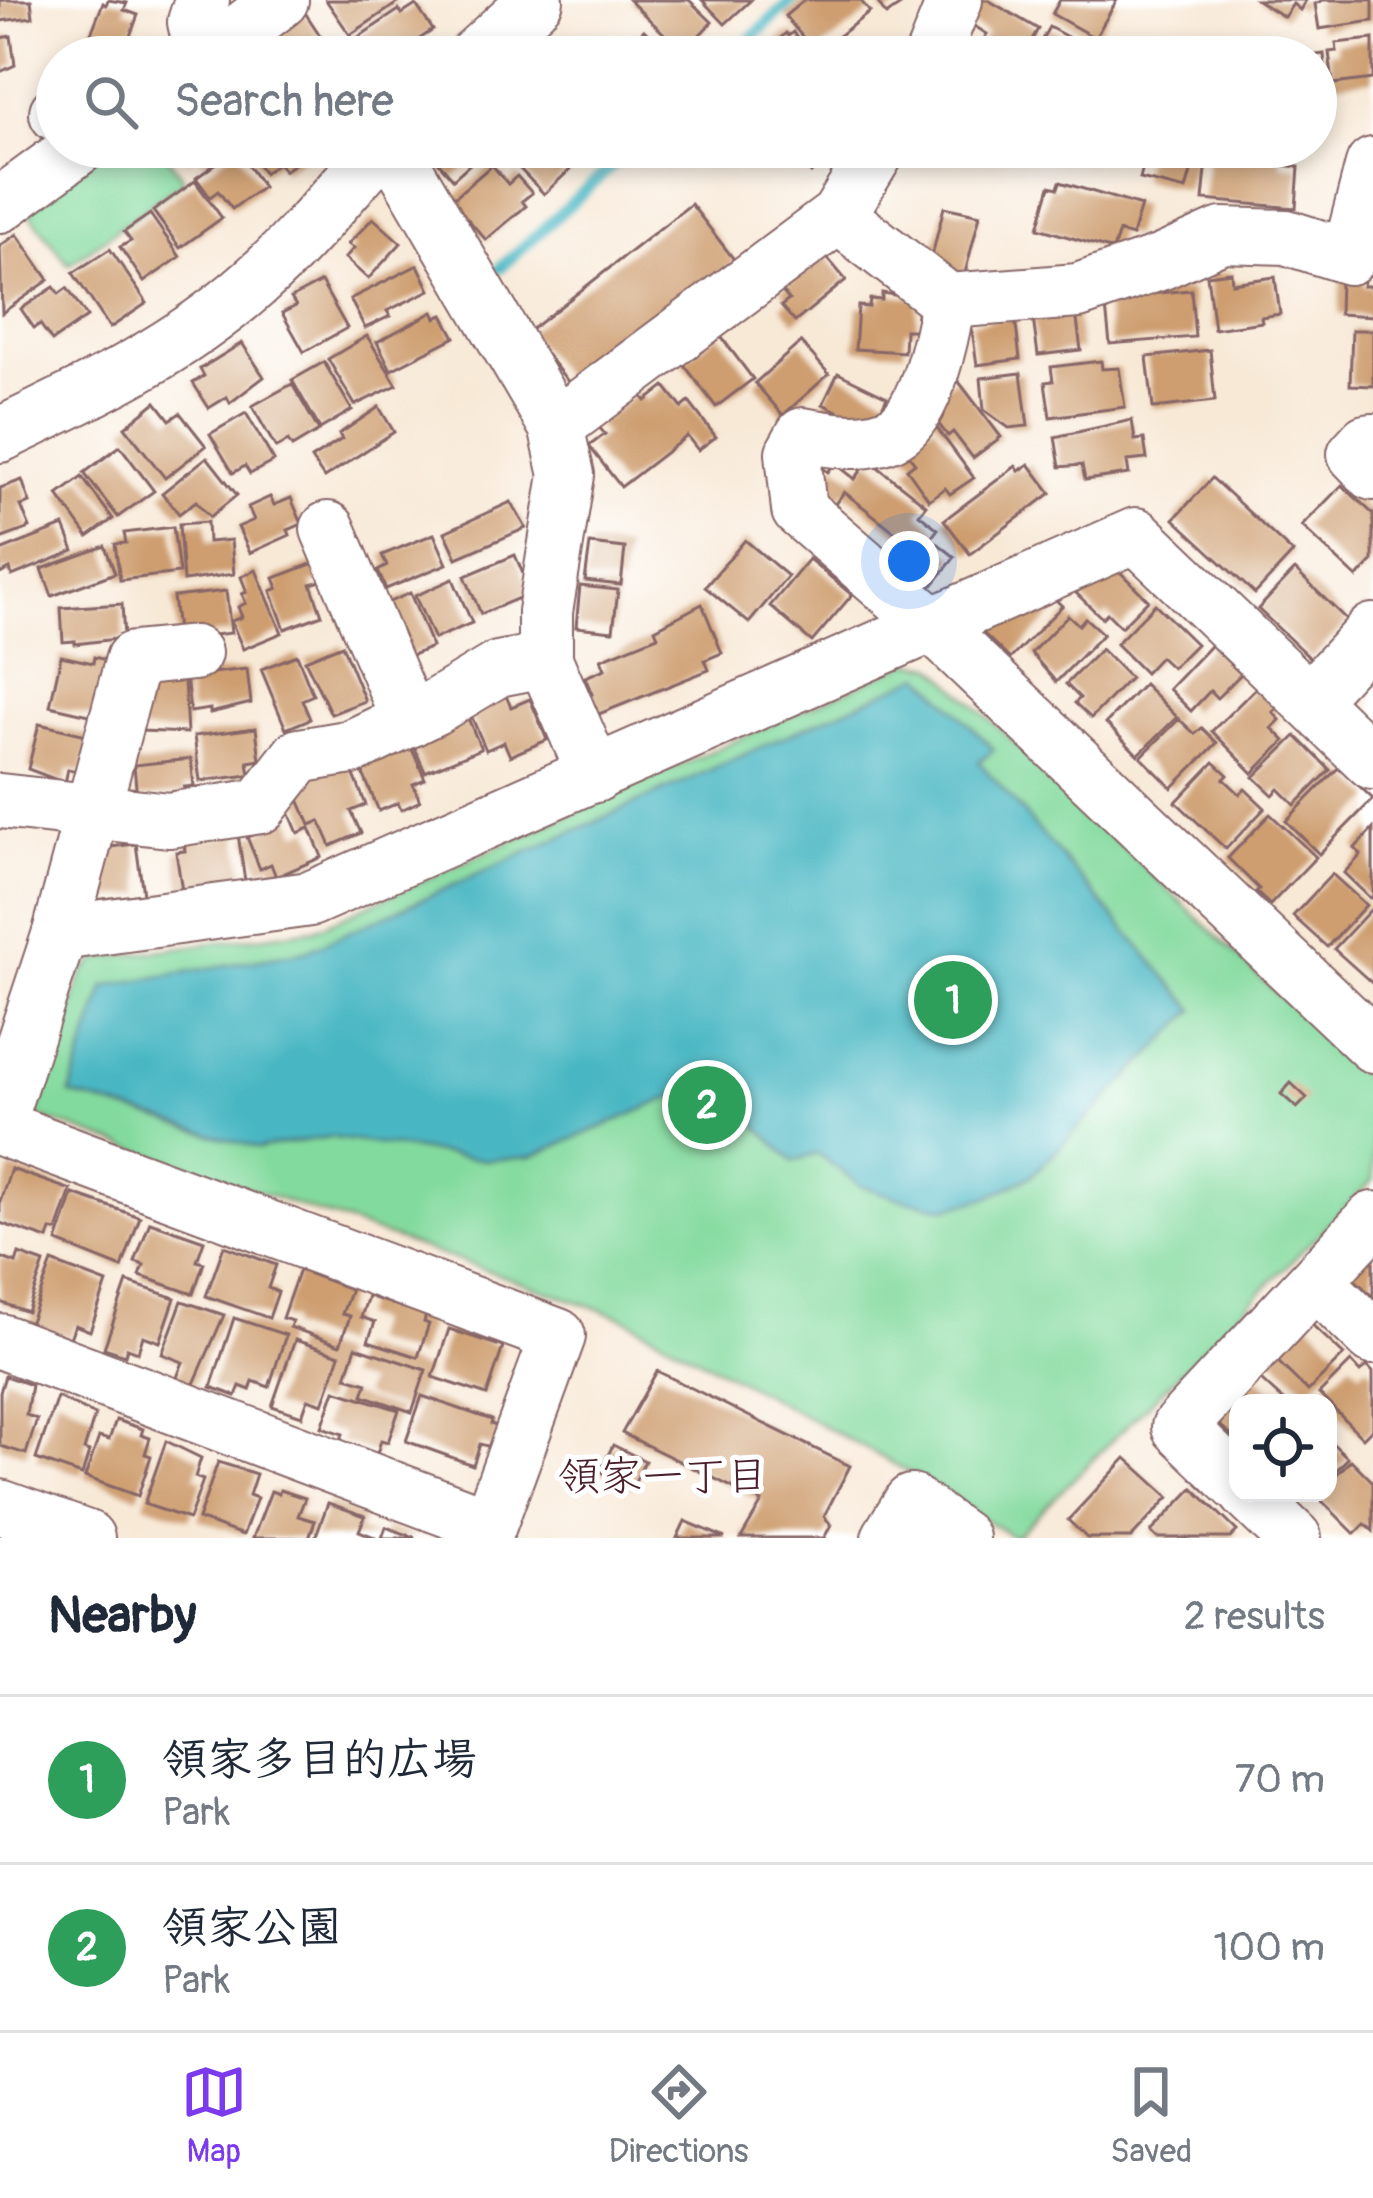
<!DOCTYPE html>
<meta charset="utf-8">
<style>
:root{--surface:#fff;--page:#f2f2f3;--text:#1f2937;--muted:#747a83;--line:#e0e1e3;--accent:#7c3aed}
body{margin:0;font-family:Pangolin,"Klee One",sans-serif;background:var(--page);color:var(--text)}
.controls{position:absolute;right:36px;bottom:36px;display:grid;overflow:hidden;border-radius:24px;box-shadow:0 6px 18px #0003}
.controls button{width:108px;height:108px;display:grid;place-items:center;padding:0;border:0;border-bottom:3px solid var(--line);background:var(--surface);color:var(--text);font:60px sans-serif}
.you{position:absolute;left:909px;top:561px;width:42px;height:42px;margin:-30px;border:9px solid #fff;border-radius:50%;background:#1a73e8;box-shadow:0 0 0 18px #1a73e833}
.badge{display:grid;place-items:center;width:78px;height:78px;border-radius:50%;background:var(--accent);color:#fff;font-size:39px;font-weight:700}
.pin{position:absolute;translate:-50% -50%;border:6px solid #fff;box-shadow:0 3px 12px #0006}
.list{margin:0;padding:0;list-style:none}
h2{display:flex;justify-content:space-between;align-items:center;height:156px;margin:0;padding:0 48px;font-size:51px}
h2 small{font-size:39px;font-weight:400;color:var(--muted)}
.list li{display:grid;grid-template-columns:78px 1fr auto;gap:36px;align-items:center;box-sizing:border-box;height:168px;padding:0 48px;border-top:3px solid var(--line)}
.list b{display:block;font-size:45px;white-space:nowrap}
.list p{margin:0;font-size:39px;white-space:nowrap;color:var(--muted)}
.list em{font-size:39px;font-style:normal;color:var(--muted)}
.icon{flex:none;width:66px;height:66px;fill:none;stroke:currentColor;stroke-width:2;stroke-linecap:round;stroke-linejoin:round}
.map{position:relative;flex:none;width:1373px;height:1538px;overflow:hidden}
.search{position:absolute;background:var(--surface);box-shadow:0 6px 18px #0003;left:36px;right:36px;top:36px;height:132px;display:flex;align-items:center;gap:30px;box-sizing:border-box;padding:0 42px;border-radius:66px;color:var(--muted);font-size:45px}
.sheet{height:492px;background:var(--surface)}
nav{display:flex;justify-content:space-around;align-items:center;box-sizing:border-box;height:168px;border-top:3px solid var(--line);background:var(--surface);font-size:33px;color:var(--muted)}
nav a{display:grid;justify-items:center;gap:6px}
nav .on{color:var(--accent)}
.map>svg:first-child{display:block}
</style>
<div class="map">
<svg width="1373" height="1538" viewBox="0 0 1373 1538">
<rect width="100%" height="100%" fill="#fff"/>
<filter id="ink" filterUnits="userSpaceOnUse"><feTurbulence type="fractalNoise" baseFrequency=".00833" numOctaves="2"/><feDisplacementMap in="SourceGraphic" scale="24" xChannelSelector="R" yChannelSelector="G"/><feConvolveMatrix kernelMatrix="1 2 1 2 8 2 1 2 1" color-interpolation-filters="sRGB"/></filter>
<filter id="wash" filterUnits="userSpaceOnUse"><feTurbulence type="fractalNoise" baseFrequency=".004" numOctaves="4" result="noise"/><feDisplacementMap in="SourceGraphic" scale="48" xChannelSelector="R" yChannelSelector="G"/><feGaussianBlur stdDeviation="2.7" result="paint"/><feColorMatrix in="noise" values="0 0 0 0 0 0 0 0 0 0 0 0 0 0 0 0 0 1.4 0 .05"/><feComposite in="paint" operator="in"/></filter>
<g filter="url(#wash)">
<rect width="100%" height="100%" fill="#f8e9d7"/>
<g fill="#83da9e" stroke="#667c64" stroke-width="3">
<path d="M105,147H160L184,180L69,265L25,207Z"/>
<path d="M910,662L934,666L1373,1085V1180L1014,1538L916,1476L622,1317L37,1116L83,972L98,959L315,929Z"/>
</g>
<path fill="#49b7c3" stroke="#4a6b77" stroke-width="3" d="M922,675L994,750L979,762L1195,1010L1031,1176L989,1197L946,1208L902,1199L861,1186L818,1154L793,1161L742,1111L699,1106L700,1085L531,1157L486,1160L329,1137L258,1148L70,1094L105,986L306,951Z"/>
<g fill="none" stroke-linecap="round" stroke-linejoin="round">
<g stroke="#49b7c3" stroke-width="12">
<path d="M732,57L792,0"/>
<path d="M500,268L633,147"/>
</g>
</g>
<g id="blocks">
<g fill="#ce9e6f">
<path d="M0,0H31L33,17L0,21Z"/>
<path d="M108,0L127,3L124,10L138,15L122,57H91L83,54L103,3L106,5Z"/>
<path d="M326,0H402L350,35Z"/>
<path d="M629,0H689L712,22L683,52Z"/>
<path d="M702,0H751L725,24Z"/>
<path d="M804,0H860L870,12L816,53L785,16Z"/>
<path d="M876,0H908L886,15Z"/>
<path d="M976,0H988L1038,29L1022,57H993L978,48L987,34L965,20Z"/>
<path d="M1060,0H1117L1095,38L1052,14Z"/>
<path d="M1257,0H1306L1300,10L1293,4L1284,17Z"/>
<path d="M1323,0H1373V21L1319,29L1315,4Z"/>
<path d="M416,5L433,30L392,57H348L342,48L399,10L402,14Z"/>
<path d="M302,8L333,55L331,57H274L263,40Z"/>
<path d="M1049,27L1088,48L1083,57H1032Z"/>
<path d="M644,30L671,57H618Z"/>
<path d="M793,32L809,57H760L786,33L788,36Z"/>
<path d="M11,36L15,65L0,72V38Z"/>
<path d="M1373,39V79L1333,84L1329,52L1337,51L1336,43Z"/>
<path d="M571,41L586,57H555Z"/>
<path d="M1210,41L1239,57H1182L1190,43L1204,51Z"/>
<path d="M1324,54L1326,79L1316,80V55Z"/>
<path d="M180,147H224L204,161L198,153L189,160Z"/>
<path d="M245,147H308L311,152L284,171L278,163L264,173Z"/>
<path d="M429,147H482L477,151L480,155L453,179L427,149Z"/>
<path d="M519,147H584L589,152L544,194L518,167L528,157Z"/>
<path d="M788,147H832L811,173Z"/>
<path d="M1148,147H1198L1186,190L1140,179Z"/>
<path d="M1242,147H1283L1281,165L1299,167L1296,208L1203,200L1208,148L1242,151Z"/>
<path d="M236,149L263,187L232,209L218,191L210,197L196,178Z"/>
<path d="M492,165L508,184L517,176L532,193L522,201L526,206L486,240L451,200Z"/>
<path d="M195,181L222,218L180,248L153,211Z"/>
<path d="M1060,182L1141,206L1132,236L1119,232L1113,250L1038,228L1050,186L1058,188Z"/>
<path d="M691,204L736,262L574,389L528,332Z"/>
<path d="M944,207L980,215L964,277L929,268Z"/>
<path d="M150,214L180,257L144,282L120,247L131,241L124,232Z"/>
<path d="M373,218L401,243L368,279L345,258L354,248L348,244Z"/>
<path d="M17,234L49,280L2,313L0,246Z"/>
<path d="M110,249L147,303L110,328L73,273Z"/>
<path d="M824,254L846,280L795,322L781,306L789,300L781,290Z"/>
<path d="M418,265L430,290L387,311L390,316L365,328L350,299Z"/>
<path d="M1231,272L1232,283L1275,277L1280,314L1261,317L1262,322L1214,329L1207,275Z"/>
<path d="M1340,279L1364,280L1363,286H1373V316L1339,314Z"/>
<path d="M321,282L347,328L304,352L282,313L296,306L291,298Z"/>
<path d="M54,287L59,294L67,288L87,317L52,341L40,324L34,328L21,309Z"/>
<path d="M1191,290L1195,337L1110,344L1105,298Z"/>
<path d="M882,293L918,299L916,330H905L904,352L855,349L858,306L869,307L870,299L882,300Z"/>
<path d="M1075,305L1081,350L1038,355L1032,311Z"/>
<path d="M433,312L436,318L443,315L455,337L391,370L377,342Z"/>
<path d="M1015,317L1020,359L977,365L971,323Z"/>
<path d="M1352,330H1373V386L1350,385Z"/>
<path d="M719,334L753,379L716,407L682,362Z"/>
<path d="M367,336L397,385L355,405L328,359Z"/>
<path d="M801,342L829,374L783,415L755,383Z"/>
<path d="M242,343L264,377L230,403L227,397L209,408L193,383L204,376L200,369Z"/>
<path d="M1210,350L1215,401L1153,408L1147,357Z"/>
<path d="M1101,361L1102,369L1119,368L1125,407L1050,417L1045,382L1053,381L1051,367Z"/>
<path d="M324,362L352,410L320,429L292,380Z"/>
<path d="M838,373L887,397L877,417L863,424L823,404Z"/>
<path d="M1021,373L1028,426L1009,428L984,410L981,378Z"/>
<path d="M956,378L1001,437L973,458L953,432L948,436L922,403Z"/>
<path d="M292,384L319,431L292,447L288,441L276,448L252,406Z"/>
<path d="M665,386L682,408L689,402L716,437L698,450L687,436L621,487L589,446L605,434L597,425L639,392L646,401Z"/>
<path d="M156,402L170,420L180,413L206,446L165,478L125,427Z"/>
<path d="M379,407L394,432L324,478L311,459L342,439L339,434Z"/>
<path d="M246,413L274,461L250,474L245,466L233,473L210,434Z"/>
<path d="M1132,420L1135,440L1144,439L1147,459L1127,461L1129,474L1085,480L1082,465L1060,467L1055,437Z"/>
<path d="M934,424L974,478L950,494L945,488L929,500L907,469L915,463L902,447Z"/>
<path d="M120,446L154,491L118,517L84,473Z"/>
<path d="M207,457L237,495L210,517L196,501L179,514L162,493Z"/>
<path d="M869,460L926,505L919,514L938,529L931,538L955,557L923,597L904,582L917,566L896,549L904,539L844,492L832,508L804,487L820,466L828,472L835,463L855,479Z"/>
<path d="M1029,464L1051,493L970,554L944,520L1016,466L1019,471Z"/>
<path d="M82,477L113,519L88,537L58,495Z"/>
<path d="M1212,478L1293,553L1255,594L1174,519Z"/>
<path d="M22,480L30,503L21,506L30,528L0,539V488Z"/>
<path d="M1342,485L1373,514V561L1357,578L1302,526Z"/>
<path d="M270,497L274,505L291,498L302,524L288,530L290,535L250,553L238,527L254,520L248,507Z"/>
<path d="M511,502L526,528L457,558L445,532Z"/>
<path d="M207,522L208,542L231,540L234,574L183,581L179,524Z"/>
<path d="M64,526L74,551L12,576L10,569L0,574V551Z"/>
<path d="M173,527L179,573L120,580L115,544L126,543L124,533Z"/>
<path d="M434,534L447,564L386,589L378,571L387,566L382,555Z"/>
<path d="M745,540L788,576L749,623L705,587Z"/>
<path d="M590,544L625,548L621,585L585,581Z"/>
<path d="M105,546L115,573L52,596L42,569Z"/>
<path d="M515,555L531,593L481,614L465,576Z"/>
<path d="M809,559L852,595L812,642L770,606Z"/>
<path d="M314,563L321,581L311,584L322,615L285,629L271,591L278,588L274,578Z"/>
<path d="M1113,565L1148,600L1121,627L1107,613L1102,618L1076,593L1100,569Z"/>
<path d="M256,570L282,633L243,649L231,621L242,617L238,607L246,603L242,594L247,592L241,577Z"/>
<path d="M1295,570L1348,621L1311,659L1258,609Z"/>
<path d="M453,579L472,623L434,639L415,596Z"/>
<path d="M580,586L618,590L613,631L576,627Z"/>
<path d="M226,591L231,633L178,639L173,597Z"/>
<path d="M1048,592L1062,606L1010,659L981,631Z"/>
<path d="M410,593L432,647L398,661L376,608Z"/>
<path d="M122,604L124,638L75,644V641L63,642L61,608Z"/>
<path d="M702,604L722,653L705,660L709,670L589,718L581,698L592,694L585,677L605,669L601,659L658,636L655,629Z"/>
<path d="M1155,604L1196,644L1172,668L1160,657L1145,673L1116,644Z"/>
<path d="M1068,615L1079,625L1085,618L1103,634L1056,682L1031,653Z"/>
<path d="M342,645L365,701L331,714L305,660Z"/>
<path d="M1211,645L1241,674L1217,698L1210,691L1191,711L1169,689Z"/>
<path d="M1101,649L1130,678L1091,718L1075,703L1080,698L1066,684Z"/>
<path d="M297,655L313,695L302,700L310,719L286,729L261,669Z"/>
<path d="M61,656L93,663L94,657L111,661L98,717L50,706Z"/>
<path d="M247,669L251,703L210,713V709L190,712L186,676Z"/>
<path d="M184,681L187,733L142,731L139,691L149,683Z"/>
<path d="M1144,684L1177,717L1138,755L1106,723Z"/>
<path d="M1258,686L1278,707L1273,712L1280,720L1272,728L1285,741L1253,773L1212,731Z"/>
<path d="M506,696L511,707L530,699L547,740L510,756L504,742L486,750L469,711Z"/>
<path d="M465,711L481,749L425,772L413,744Z"/>
<path d="M1179,719L1195,734L1202,728L1217,743L1172,788L1141,757Z"/>
<path d="M39,724L91,736L82,772L68,769L65,783L28,769Z"/>
<path d="M256,728L260,760L248,762L250,775L200,781L194,736Z"/>
<path d="M1296,736L1330,770L1295,805L1279,789L1273,795L1254,777Z"/>
<path d="M407,738L425,779L413,784L420,801L401,810L398,803L379,811L359,764Z"/>
<path d="M191,759L194,786L184,787L185,793L137,798L134,765Z"/>
<path d="M348,760L366,805L351,811L361,833L331,846L320,821L310,825L292,783Z"/>
<path d="M1214,762L1228,775L1224,779L1240,794L1245,789L1265,808L1226,849L1176,802Z"/>
<path d="M1339,767L1373,799L1319,854L1286,821Z"/>
<path d="M289,812L298,833L310,828L322,857L276,877L271,864L260,869L247,837L267,829Z"/>
<path d="M1270,814L1316,857L1270,905L1256,892L1259,889L1228,858Z"/>
<path d="M1373,829V896L1370,898L1344,873L1361,855L1355,848Z"/>
<path d="M238,834L245,881L182,891L176,852L185,851L184,843Z"/>
<path d="M136,844L143,894L95,900L93,849Z"/>
<path d="M1332,874L1366,905L1327,947L1293,916Z"/>
<path d="M1373,907V984L1334,949Z"/>
<path d="M1291,1083L1307,1098L1297,1108L1281,1094Z"/>
<path d="M11,1169L71,1190L57,1231L51,1230L48,1239L0,1223V1201Z"/>
<path d="M73,1194L140,1217L122,1268L57,1242Z"/>
<path d="M150,1222L204,1241L197,1261L204,1263L193,1294L140,1276L144,1265L135,1262Z"/>
<path d="M1373,1241V1297L1345,1270Z"/>
<path d="M224,1246L276,1265L268,1288L278,1292L269,1318L206,1296Z"/>
<path d="M19,1254L44,1263L27,1312L0,1302V1257L16,1263Z"/>
<path d="M52,1262L107,1283L90,1331L75,1325L70,1338L29,1324Z"/>
<path d="M299,1270L351,1289L342,1314L350,1316L340,1345L290,1327L292,1321L282,1318Z"/>
<path d="M127,1282L175,1298L160,1342L143,1336L138,1352L127,1348L125,1355L104,1348Z"/>
<path d="M368,1296L426,1315L424,1322L429,1324L418,1357L368,1341L375,1322L361,1317Z"/>
<path d="M182,1301L224,1315L193,1386L176,1380L183,1362L162,1354Z"/>
<path d="M234,1318L286,1335L269,1387L253,1381L250,1390L240,1386L236,1396L211,1387Z"/>
<path d="M1305,1318L1344,1355L1308,1391L1269,1353Z"/>
<path d="M449,1329L503,1347L487,1395L433,1377Z"/>
<path d="M295,1340L340,1355L323,1404L308,1399L302,1416L272,1406Z"/>
<path d="M356,1347L426,1370L412,1412L363,1395L367,1383L346,1377Z"/>
<path d="M1351,1362L1360,1372L1367,1366L1373,1372V1428L1363,1438L1319,1394Z"/>
<path d="M1250,1370L1286,1403H1238V1434L1234,1438L1208,1414Z"/>
<path d="M657,1371L850,1466L824,1516L831,1525L824,1538H741L762,1502L622,1433Z"/>
<path d="M5,1376L31,1385L26,1415L37,1419L26,1454L0,1446V1392Z"/>
<path d="M335,1390L399,1410L388,1442L381,1440L377,1454L340,1442L343,1434L322,1427Z"/>
<path d="M422,1396L492,1420L491,1424L501,1428L494,1448L480,1444L473,1465L406,1441Z"/>
<path d="M57,1397L95,1415L84,1450L89,1452L82,1475L36,1459Z"/>
<path d="M116,1420L143,1429L141,1435L150,1438L145,1454L151,1456L138,1496L85,1477L99,1437L109,1440Z"/>
<path d="M1328,1439L1348,1458L1328,1479Z"/>
<path d="M166,1441L201,1458L195,1477L203,1480L189,1519L144,1504Z"/>
<path d="M613,1445L645,1461L632,1488L600,1471Z"/>
<path d="M1126,1458L1169,1497L1131,1538H1087L1068,1520Z"/>
<path d="M1351,1460L1373,1482V1531L1365,1524L1355,1534L1316,1495L1328,1493V1483Z"/>
<path d="M218,1462L256,1474L249,1495L257,1498L243,1535L198,1519Z"/>
<path d="M1193,1488L1237,1531L1230,1538H1157L1151,1532Z"/>
<path d="M280,1490L305,1498L298,1516L315,1521L309,1538H253L271,1491L279,1494Z"/>
<path d="M328,1503L365,1516L359,1531L377,1538H315Z"/>
<path d="M685,1521L725,1538H677Z"/>
<path d="M386,1527L414,1537V1538H382Z"/>
</g>
</g>
</g>
<g filter="url(#ink)">
<use href="#blocks" fill-opacity="0" stroke="#876667" stroke-width="3"/>
<g fill="none" stroke-linecap="round" stroke-linejoin="round">
<g stroke="#876667" stroke-width="58">
<g id="minor">
<path d="M202,0L195,22L203,57"/>
<path d="M207,57L281,0"/>
<path d="M474,57L536,0"/>
<path d="M932,57L955,0"/>
<path d="M57,112V114"/>
<path d="M385,147L406,170L556,426L567,475L545,612V660L595,775"/>
<path d="M0,205L79,147"/>
<path d="M838,216L948,301L1078,291L1162,262L1222,235L1286,237L1349,257L1373,165"/>
<path d="M948,301C942,335 927,412 896,431C868,447 832,440 803,435L793,453L799,510L931,624L1373,1045"/>
<path d="M556,426L838,216L880,147"/>
<path d="M0,435C90,392 179,350 254,283C300,243 340,192 381,147"/>
<path d="M1373,441L1366,442L1355,454L1373,473"/>
<path d="M328,529L409,720"/>
<path d="M1309,700L1373,631"/>
<path d="M0,801L169,820L260,806L299,756L352,747L433,708L498,669L545,660"/>
<path d="M60,933L310,899L1136,535L1373,762"/>
<path d="M0,1115L60,933L133,659L194,653"/>
<path d="M0,1128L558,1336L489,1525L0,1341"/>
<path d="M1317,1283L1373,1337"/>
<path d="M1238,1484L1179,1427L1373,1219"/>
<path d="M1247,1493L1294,1538"/>
<path d="M0,1507L87,1538"/>
<path d="M889,1538L911,1502L961,1538"/>
</g>
</g>
<use href="#minor" stroke="#fff" stroke-width="54"/>
</g>
</g>
<g text-anchor="middle" stroke-width="10" stroke-linejoin="round" paint-order="stroke">
<g font-size="42" fill="#4a1f2b" stroke="#fff">
<text x="663" y="1490">領家一丁目</text>
</g>
</g>
</svg>
<div class="controls">
<button><svg class="icon" aria-label="locate" viewBox="0 0 24 24"><circle cx="12" cy="12" r="6"/><path d="M12 2v4M12 18v4M2 12h4M18 12h4"/></svg></button>
</div>
<div class="you"></div>
<div class="pin badge" style="left:953px;top:1000px;background:#2e9e5b">1</div>
<div class="pin badge" style="left:707px;top:1105px;background:#2e9e5b">2</div>
<div class="search"><svg class="icon" aria-label="search" viewBox="0 0 24 24"><circle cx="10" cy="10" r="6"/><path d="M15 15l6 6"/></svg>Search here</div>
</div>
<section class="sheet">
<h2>Nearby<small>2 results</small></h2>
<ul class="list">
<li><span class="badge" style="background:#2e9e5b">1</span><div><b>領家多目的広場</b><p>Park</p></div><em>70 m</em></li>
<li><span class="badge" style="background:#2e9e5b">2</span><div><b>領家公園</b><p>Park</p></div><em>100 m</em></li>
</ul>
</section>
<nav>
<a class="on"><svg class="icon" aria-label="map" viewBox="0 0 24 24"><path d="M3 6l6-2 6 2 6-2v14l-6 2-6-2-6 2zM9 4v14M15 6v14"/></svg>Map</a>
<a><svg class="icon" aria-label="directions" viewBox="0 0 24 24"><path d="M12 3l9 9-9 9-9-9zM9 14v-3h6M13 9l2 2-2 2"/></svg>Directions</a>
<a><svg class="icon" aria-label="saved" viewBox="0 0 24 24"><path d="M7 4h10v16l-5-4-5 4z"/></svg>Saved</a>
</nav>
